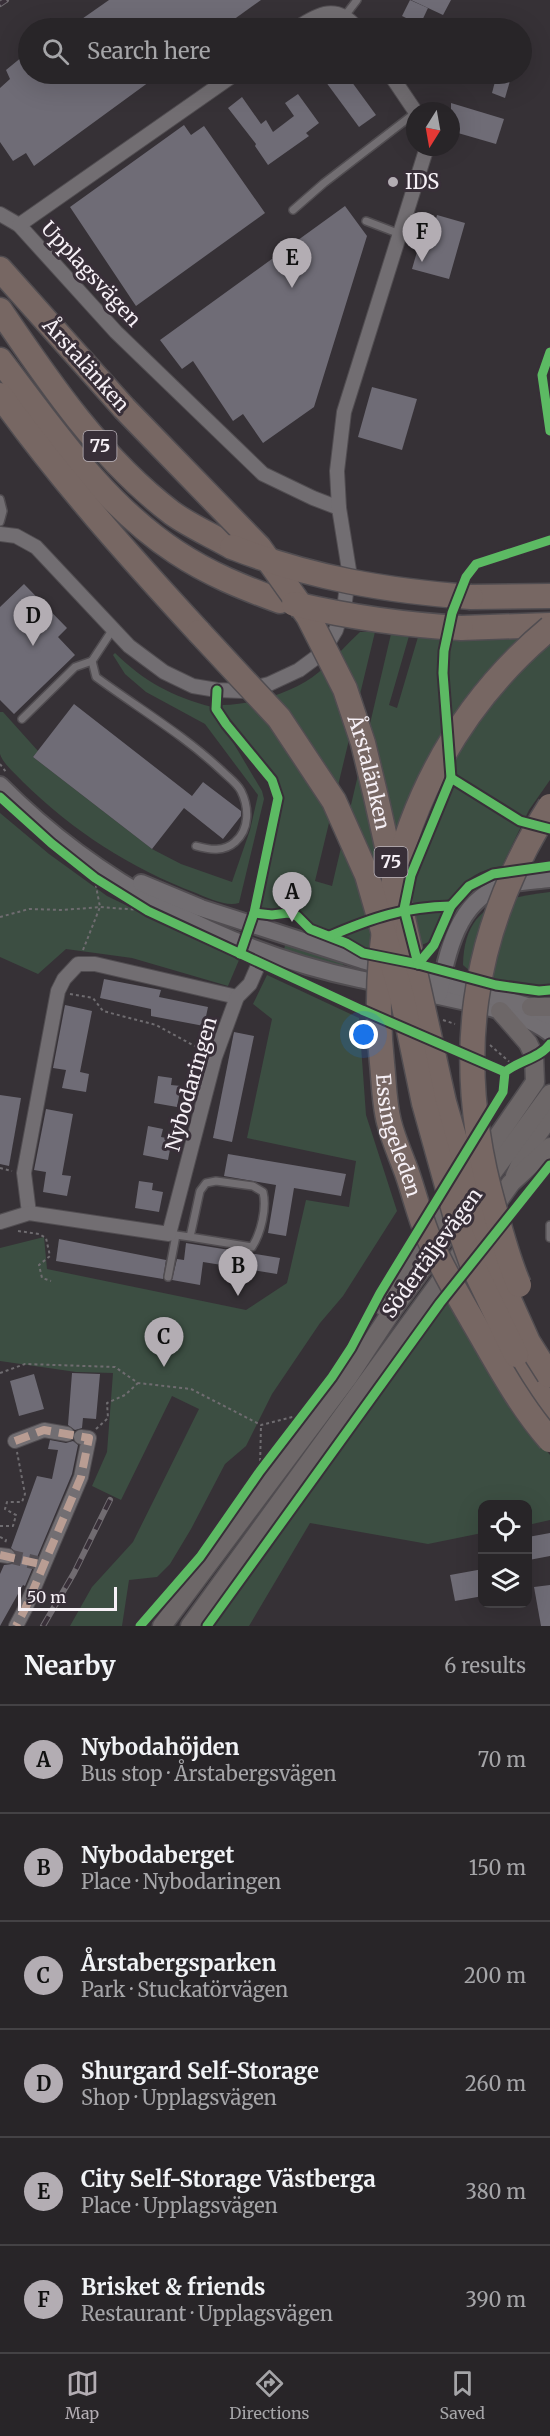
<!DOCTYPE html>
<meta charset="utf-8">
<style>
:root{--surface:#282528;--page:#343134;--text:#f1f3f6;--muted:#a5a5a8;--line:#444245;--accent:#b3adb3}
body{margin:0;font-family:Merriweather,serif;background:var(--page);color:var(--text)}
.controls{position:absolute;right:18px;bottom:18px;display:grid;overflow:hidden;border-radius:12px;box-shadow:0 6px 24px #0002}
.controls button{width:54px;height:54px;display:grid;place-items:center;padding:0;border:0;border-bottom:2px solid var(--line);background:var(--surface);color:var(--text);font:30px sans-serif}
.compass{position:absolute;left:406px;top:102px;width:54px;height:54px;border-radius:50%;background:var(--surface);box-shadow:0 6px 24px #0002;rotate:191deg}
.scale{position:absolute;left:18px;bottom:15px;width:99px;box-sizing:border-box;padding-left:6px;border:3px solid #f6f0f6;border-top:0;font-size:16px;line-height:21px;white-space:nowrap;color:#f6f0f6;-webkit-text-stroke:4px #382f38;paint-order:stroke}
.you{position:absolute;left:364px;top:1035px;width:21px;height:21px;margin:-15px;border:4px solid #fff;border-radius:50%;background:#1a73e8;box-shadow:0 0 0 9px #1a73e833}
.badge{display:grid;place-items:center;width:39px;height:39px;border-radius:50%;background:var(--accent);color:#111;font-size:20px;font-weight:700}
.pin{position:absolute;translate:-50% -50px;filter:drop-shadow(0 2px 3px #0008)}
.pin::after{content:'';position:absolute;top:32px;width:21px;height:18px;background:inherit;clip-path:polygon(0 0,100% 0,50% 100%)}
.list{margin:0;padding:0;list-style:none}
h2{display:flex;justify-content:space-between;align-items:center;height:78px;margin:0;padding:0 24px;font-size:26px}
h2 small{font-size:20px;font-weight:400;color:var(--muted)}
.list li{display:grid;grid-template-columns:39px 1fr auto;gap:18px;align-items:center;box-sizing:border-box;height:108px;padding:0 24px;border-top:2px solid var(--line)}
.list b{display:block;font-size:22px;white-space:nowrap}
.list p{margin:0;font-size:20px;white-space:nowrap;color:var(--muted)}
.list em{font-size:20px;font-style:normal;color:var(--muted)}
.icon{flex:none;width:33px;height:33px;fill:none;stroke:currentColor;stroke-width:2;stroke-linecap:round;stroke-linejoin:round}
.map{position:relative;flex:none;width:550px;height:1626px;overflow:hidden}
.search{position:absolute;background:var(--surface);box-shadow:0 6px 24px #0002;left:18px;right:18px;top:18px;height:66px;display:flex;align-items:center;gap:15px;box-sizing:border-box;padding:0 21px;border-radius:33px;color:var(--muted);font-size:22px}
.sheet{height:726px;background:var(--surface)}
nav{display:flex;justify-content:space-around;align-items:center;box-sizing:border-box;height:84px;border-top:2px solid var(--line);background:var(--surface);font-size:16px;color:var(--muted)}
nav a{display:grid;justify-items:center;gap:3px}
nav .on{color:var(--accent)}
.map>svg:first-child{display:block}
</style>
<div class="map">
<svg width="550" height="1626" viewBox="0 0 550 1626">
<rect width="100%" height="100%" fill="#363136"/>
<g fill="#3c4e42">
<path d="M360,632H375L315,881L332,886L391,634L409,636L389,705L397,708L418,637H550V780L529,810L502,866C457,873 448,904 431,941L403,953L362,950L339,937L313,927L298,914L287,911L273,913L263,910L261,906L283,799L276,778L222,714L220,708L222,705C254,704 294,693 319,672C333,660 346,645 360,632Z"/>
<path d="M115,653C145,682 171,696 212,707L262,791L264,799L239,903C226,907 208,898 196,893C130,868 73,831 23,782C16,774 3,764 0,754C0,742 0,725 0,712H3L38,751L33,757L152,849L181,864L232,882L250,830L258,795L205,724L146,692L125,674L113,655Z"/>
<path d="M0,813L49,854L107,896L239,960L228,986L132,958L66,949L38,974L0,957Z"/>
<path d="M550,892V985C524,988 482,984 463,965C464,907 499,898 550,892Z"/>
<path d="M286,941L343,964L344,967L284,950Z"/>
<path d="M267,975L359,1018L366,1115L397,1211L343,1296L320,1323L272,1394L246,1446L225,1464L191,1529L170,1564L157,1577L129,1580L122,1626H70L92,1587L133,1542L199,1409L172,1396L121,1500L92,1486L107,1452L113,1373L76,1372L0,1361V1248L44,1237L47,1269L246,1310L287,1283L306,1200L349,1207L356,1161L247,1138L272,1019L253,1004Z"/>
<path d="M447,1302L501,1393L550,1455V1520L528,1525V1504H482V1533L428,1544L310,1523L249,1626H210Z"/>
</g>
<g fill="#6f6c76">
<path d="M109,0H261L222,28H69Z"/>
<path d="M410,0L428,8L420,25L402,16Z"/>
<path d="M411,0H451L443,15Z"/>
<path d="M28,52V74H160L34,166L26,153L13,161L0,142V88L10,79L6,70Z"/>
<path d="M320,74H346L376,115L359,127Z"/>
<path d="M497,74H512L505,98L492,93Z"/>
<path d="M298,94L319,123L306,133L309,136L268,165L255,146L256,144L228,108L242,97L261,124L266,120L273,132L294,116L285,103Z"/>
<path d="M451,103L504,119L496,144L451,131Z"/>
<path d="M184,125L191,135L204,126L265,213L136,306L70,207Z"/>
<path d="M345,206L367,236L314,407L263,443L243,414L233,421L193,361L182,369L160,340Z"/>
<path d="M437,215L465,223L449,279L412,269L421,238L430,241Z"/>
<path d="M372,387L417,399L402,450L358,437Z"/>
<path d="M24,584L67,628L58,637L75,655L14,714L0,700V607Z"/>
<path d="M74,704L192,796L203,782L241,811V816L223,839L184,808L152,849L33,757Z"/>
<path d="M104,979L161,990L159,997L208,1007L204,1026L151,1016V1009L100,998Z"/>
<path d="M65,1005L92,1011L80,1072L89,1074L86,1092L62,1088L66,1070L53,1068Z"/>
<path d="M234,1032L254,1036L232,1142L213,1138Z"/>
<path d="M158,1076L172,1078L171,1085L181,1086L177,1107L154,1103Z"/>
<path d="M0,1095L21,1098L9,1166L0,1164Z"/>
<path d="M46,1109L73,1114L62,1175L71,1176L67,1196L43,1192L46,1172L34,1170Z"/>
<path d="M148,1126L163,1129L161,1137L172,1139L168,1160L143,1155Z"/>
<path d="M228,1154L346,1174L341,1196L294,1188L286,1236L268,1233L276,1185L224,1176Z"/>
<path d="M139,1181L153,1183L152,1190L163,1192L159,1212L135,1208Z"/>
<path d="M59,1239L166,1260L163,1279L56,1261Z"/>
<path d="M186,1243L280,1258L277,1274L203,1262L200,1285L172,1280L177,1259L184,1260Z"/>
<path d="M72,1373L100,1374L96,1419L83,1418L82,1428L75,1430L68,1425Z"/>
<path d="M34,1374L44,1409L19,1416L10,1381Z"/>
<path d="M50,1440L66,1443L73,1441L78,1445L72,1474L25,1586L23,1585L0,1626V1574L4,1565L12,1564L17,1558L16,1552L11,1548L37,1476L52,1479L58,1450L48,1449Z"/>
<path d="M550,1533V1556L529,1560L528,1537Z"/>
<path d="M483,1569V1596L455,1601L450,1575Z"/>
<path d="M550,1585V1626H541L534,1587Z"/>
</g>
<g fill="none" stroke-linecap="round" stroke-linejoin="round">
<path stroke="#534e53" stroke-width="14" stroke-dasharray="14 7" stroke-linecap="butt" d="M8,1556L37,1563"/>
<g stroke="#514d51" stroke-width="10">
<g id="service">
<path d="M344,17L357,0"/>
<path d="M293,210L324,183L415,113"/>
<path d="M366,221L400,234"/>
<path d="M0,499L3,511L0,522"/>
<path d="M113,629L92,661L96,677C138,708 184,735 222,771C228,777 237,783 241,791C249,807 250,829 235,842C224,852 210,850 196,846"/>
<path d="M22,719L75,667L92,661"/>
<path d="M550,1225V1238"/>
<path d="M169,1234L190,1237L200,1191L206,1183L216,1181L253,1186L263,1192C267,1208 261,1233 252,1247L190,1237"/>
<path d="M168,1277L176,1235"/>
</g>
</g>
<g stroke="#514d51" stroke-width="16">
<g id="minor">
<path d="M297,28C319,13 337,4 357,28"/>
<path d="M390,74L415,111"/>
<path d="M0,214L19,225L116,332L263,474L313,498L339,508"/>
<path d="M19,225L235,74"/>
<path d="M0,534L16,536L36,547L129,646L164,672L193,686L217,690L242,691L269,684L299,670L322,653L336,630L345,601L349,570L339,508L337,471L344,412L427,147"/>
<path d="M29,1213L24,1173L58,991L64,979L78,964H95L237,997"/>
<path d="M0,1222L29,1213L169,1234L215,1057L237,997L250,984L264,952"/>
<path d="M15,1441L44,1430L67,1434"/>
<path d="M0,1555L8,1556"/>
<path d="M16,1626L25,1609L81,1477L89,1438L81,1437"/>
</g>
</g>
<g stroke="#514d51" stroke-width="20">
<g id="tertiary">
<path d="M0,785C97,883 224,950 359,979C400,988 442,996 483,1006C506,1012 531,1018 550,1033"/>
<path d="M141,883L201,908L362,960L531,1007L550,1016"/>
<path d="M439,994C447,954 457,902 500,887C515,881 534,881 550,879"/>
</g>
</g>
<g stroke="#514d51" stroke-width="21">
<g id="secondary">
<path d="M531,1007H550"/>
<path d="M478,1165L535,1082L534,1056L528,1043L500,1011"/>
<path d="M515,1176L527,1149L550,1117"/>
<path d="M482,1187L550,1094"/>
<path d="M489,1214L511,1183L550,1147"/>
<path d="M384,1307L401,1273L457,1195"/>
<path d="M162,1626L349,1376L394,1308L462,1214"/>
<path d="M190,1626L471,1239"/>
</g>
</g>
<g stroke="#514d51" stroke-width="27">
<g id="motorway">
<path d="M0,269L124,408"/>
<path d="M0,310C50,384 101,459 172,513C190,526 213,536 232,547"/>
<path d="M0,360C52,428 103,504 176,552C209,574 244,588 280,601"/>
<path d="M0,395C61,480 129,556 199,632"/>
<path d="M471,597L550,596"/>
<path d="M461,628L550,625"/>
<path d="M516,1355L550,1411"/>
</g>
</g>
<g stroke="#6f6c70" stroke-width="2" stroke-dasharray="3 3" stroke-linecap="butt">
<path d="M0,764L6,772"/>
<path d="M0,917L29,909L63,910L100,907L140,910"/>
<path d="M83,950L100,907L95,881"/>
<path d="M70,994L93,998L103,1011L156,1025L202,1050"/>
<path d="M443,1020L455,1024"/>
<path d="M490,1045L513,1065"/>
<path d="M0,1168L12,1171"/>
<path d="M18,1231L39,1234L46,1238L50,1256L39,1265L42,1278L51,1281"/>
<path d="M0,1373L25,1364L115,1367L138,1383L191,1389L261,1425L300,1415"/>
<path d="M96,1429L108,1418L107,1403L125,1395L138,1383"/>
<path d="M260,1467L261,1425"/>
<path d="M0,1526H13L16,1515L5,1509L7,1502H22L25,1494L17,1452"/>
<path d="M0,1537L6,1540L5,1543"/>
</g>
<use href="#service" stroke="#726e72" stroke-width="7"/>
<use href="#minor" stroke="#726e72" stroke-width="14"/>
<use href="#tertiary" stroke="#726e72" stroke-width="16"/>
<use href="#secondary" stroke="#6d6768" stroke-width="18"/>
<use href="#motorway" stroke="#776763" stroke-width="24"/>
<g stroke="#716c71" stroke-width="6">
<g id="rail">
<path d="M0,4L6,0"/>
<path d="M43,1626L74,1573L110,1500"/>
</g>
</g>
<use href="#rail" stroke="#382f38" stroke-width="4" stroke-dasharray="11" stroke-linecap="butt"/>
<g stroke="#514d51" stroke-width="27" stroke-linecap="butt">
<g id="motorway-bridge">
<path id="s1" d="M124,408L259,547L308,616L345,689L363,743L376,797L444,1102L482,1233L490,1257L528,1342L549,1375"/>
<path d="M232,547C311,578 387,591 471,597"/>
<path d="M294,604C350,617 404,625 461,628"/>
<path id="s2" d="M550,628C421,735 365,899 382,1063C384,1082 384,1103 389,1122C393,1139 401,1156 407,1173C414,1193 419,1214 427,1234C441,1267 460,1299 478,1330C500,1368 521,1407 550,1440"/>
<path d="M199,632L279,718L334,801L367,875L402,997L424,1103L458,1225L472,1264L516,1355"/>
<path d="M519,1285C508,1260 501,1233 494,1207C453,1063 469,933 550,806"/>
</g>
</g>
<use href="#motorway-bridge" stroke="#776763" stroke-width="24"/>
<g stroke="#b99d93" stroke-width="8" stroke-dasharray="15 8" stroke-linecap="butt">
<path d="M15,1441L44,1430L89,1438L81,1477L25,1609L16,1626"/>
<path d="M0,1555L44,1565"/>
</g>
<g stroke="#382f38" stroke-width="13">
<g id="cycleway">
<path d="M550,352L542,375L550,431"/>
<path d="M217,690L216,709L226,724L272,780L278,798L254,913L240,954"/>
<path d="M451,778L520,821L550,829"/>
<path d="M0,797L51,843L95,878L148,911L362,1010L505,1072"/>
<path d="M254,913L272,915L288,913L297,916L310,929L346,943L363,953L418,964L496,985L539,991L550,990"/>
<path d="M330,936C372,918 404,907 451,906"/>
<path d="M418,964L404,909L411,875L451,778L443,673L444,651L452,613L466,577L476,564L550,540"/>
<path d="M418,964L434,945L451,906L469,886L493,874L550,866"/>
<path d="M140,1626L200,1557L260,1471L332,1377L351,1348L380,1293L503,1092L505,1072C518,1061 540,1058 550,1044"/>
<path d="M207,1626L440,1303L550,1165"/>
</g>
</g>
<use href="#cycleway" stroke="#5cba63" stroke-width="9"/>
</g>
<circle fill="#b3adb3" stroke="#382f38" stroke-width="2" cx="393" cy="182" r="6"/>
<g text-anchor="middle" stroke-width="6" stroke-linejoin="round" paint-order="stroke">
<g fill="#382f38" stroke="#bdb6bd" stroke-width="1.5">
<rect x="83.5" y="431" width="33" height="30" rx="4.5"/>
<rect x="374.5" y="847" width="33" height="30" rx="4.5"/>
</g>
<g font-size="18" font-weight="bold" fill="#f6f0f6">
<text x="100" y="452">75</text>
<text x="391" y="868">75</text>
</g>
<g font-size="20" fill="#f6f0f6" stroke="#382f38" text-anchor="start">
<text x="405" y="189">IDS</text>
</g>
<g font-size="20" fill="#f6f0f6" stroke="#382f38">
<text transform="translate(91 274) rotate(47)" y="7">Upplagsvägen</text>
<text transform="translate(86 365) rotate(48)" y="7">Årstalänken</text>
<text dy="7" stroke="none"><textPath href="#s1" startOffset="447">Årstalänken</textPath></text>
<text transform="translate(191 1084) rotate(-74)" y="7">Nybodaringen</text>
<text dy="7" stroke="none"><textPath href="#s2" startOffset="560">Essingeleden</textPath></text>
<text transform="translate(432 1253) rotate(-54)" y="7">Södertäljevägen</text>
</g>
</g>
</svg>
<div class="controls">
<button><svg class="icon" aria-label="locate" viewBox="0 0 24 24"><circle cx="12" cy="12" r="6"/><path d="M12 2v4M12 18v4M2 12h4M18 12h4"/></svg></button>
<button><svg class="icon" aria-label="layers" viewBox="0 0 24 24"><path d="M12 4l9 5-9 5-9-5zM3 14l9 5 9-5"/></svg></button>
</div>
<svg class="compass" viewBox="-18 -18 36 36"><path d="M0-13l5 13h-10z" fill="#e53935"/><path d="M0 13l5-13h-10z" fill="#a5a5a8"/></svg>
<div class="scale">50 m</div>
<div class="you"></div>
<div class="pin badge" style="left:292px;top:922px">A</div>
<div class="pin badge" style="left:238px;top:1296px">B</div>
<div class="pin badge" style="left:164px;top:1367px">C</div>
<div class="pin badge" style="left:33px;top:646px">D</div>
<div class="pin badge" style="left:292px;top:288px">E</div>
<div class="pin badge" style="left:422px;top:262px">F</div>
<div class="search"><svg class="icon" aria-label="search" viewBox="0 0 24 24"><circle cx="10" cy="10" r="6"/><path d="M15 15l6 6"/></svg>Search here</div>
</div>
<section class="sheet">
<h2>Nearby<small>6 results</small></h2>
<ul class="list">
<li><span class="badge">A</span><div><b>Nybodahöjden</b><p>Bus stop · Årstabergsvägen</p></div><em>70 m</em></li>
<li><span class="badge">B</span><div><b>Nybodaberget</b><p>Place · Nybodaringen</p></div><em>150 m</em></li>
<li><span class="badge">C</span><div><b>Årstabergsparken</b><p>Park · Stuckatörvägen</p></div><em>200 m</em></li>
<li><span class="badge">D</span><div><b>Shurgard Self-Storage</b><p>Shop · Upplagsvägen</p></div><em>260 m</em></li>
<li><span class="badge">E</span><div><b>City Self-Storage Västberga</b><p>Place · Upplagsvägen</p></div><em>380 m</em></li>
<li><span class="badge">F</span><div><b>Brisket &amp; friends</b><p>Restaurant · Upplagsvägen</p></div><em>390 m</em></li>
</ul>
</section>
<nav>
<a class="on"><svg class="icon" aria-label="map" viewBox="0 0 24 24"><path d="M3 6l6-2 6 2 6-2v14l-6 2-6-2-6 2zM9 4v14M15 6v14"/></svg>Map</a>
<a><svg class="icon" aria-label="directions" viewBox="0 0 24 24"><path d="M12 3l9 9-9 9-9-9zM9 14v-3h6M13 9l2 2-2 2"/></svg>Directions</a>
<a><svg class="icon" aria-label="saved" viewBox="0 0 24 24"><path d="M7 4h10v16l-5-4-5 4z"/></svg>Saved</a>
</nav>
